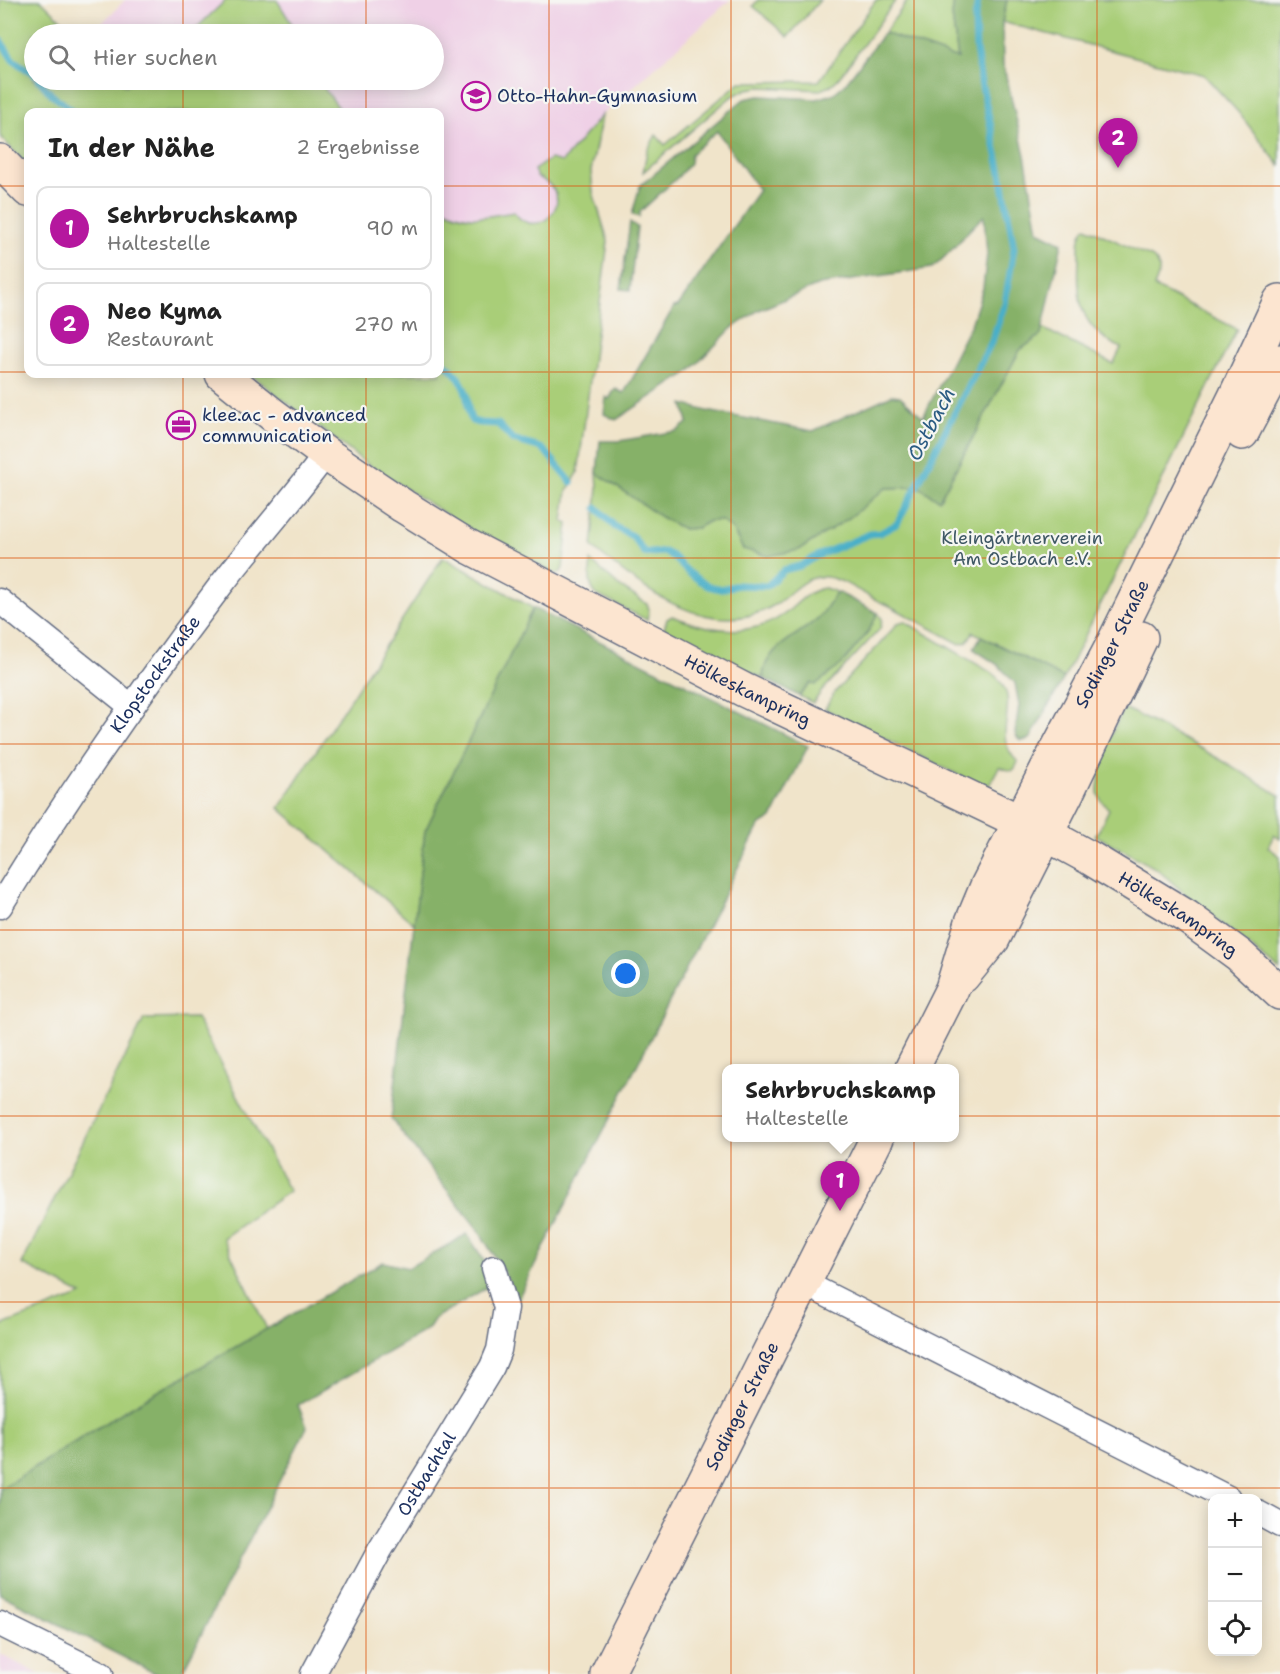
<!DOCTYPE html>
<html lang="de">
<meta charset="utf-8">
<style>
:root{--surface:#fff;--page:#f2f2f2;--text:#222;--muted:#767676;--line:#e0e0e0;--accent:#b5179e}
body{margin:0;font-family:"Shantell Sans",sans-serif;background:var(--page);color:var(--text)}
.controls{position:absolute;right:18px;bottom:18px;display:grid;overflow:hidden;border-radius:12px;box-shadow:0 3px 15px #0003}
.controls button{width:54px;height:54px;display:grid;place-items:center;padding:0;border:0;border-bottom:2px solid var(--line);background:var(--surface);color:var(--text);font:30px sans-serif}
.you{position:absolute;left:626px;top:974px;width:21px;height:21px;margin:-15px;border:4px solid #fff;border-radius:50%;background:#1a73e8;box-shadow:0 0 0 9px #1a73e833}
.badge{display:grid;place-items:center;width:39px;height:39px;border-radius:50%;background:var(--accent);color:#fff;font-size:20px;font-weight:700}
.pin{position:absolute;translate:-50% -50px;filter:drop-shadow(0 2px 3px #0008)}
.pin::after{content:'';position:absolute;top:32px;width:21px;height:18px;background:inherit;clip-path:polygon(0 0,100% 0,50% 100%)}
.popup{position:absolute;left:722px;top:1064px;width:237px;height:78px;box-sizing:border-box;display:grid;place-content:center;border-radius:12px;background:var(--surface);filter:drop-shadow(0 2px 4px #0005);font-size:20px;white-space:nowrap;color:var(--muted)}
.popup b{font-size:22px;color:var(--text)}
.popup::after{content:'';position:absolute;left:50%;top:100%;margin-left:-12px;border:12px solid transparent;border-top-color:var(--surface)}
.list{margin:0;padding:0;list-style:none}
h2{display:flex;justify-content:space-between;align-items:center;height:78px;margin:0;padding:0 24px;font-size:26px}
h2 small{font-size:20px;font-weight:400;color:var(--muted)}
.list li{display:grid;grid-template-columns:39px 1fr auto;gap:18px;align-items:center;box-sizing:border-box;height:84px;margin:0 12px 12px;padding:0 12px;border:2px solid var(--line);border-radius:12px}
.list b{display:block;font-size:22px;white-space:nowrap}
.list p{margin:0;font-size:20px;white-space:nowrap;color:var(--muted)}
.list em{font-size:20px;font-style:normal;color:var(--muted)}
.icon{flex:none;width:33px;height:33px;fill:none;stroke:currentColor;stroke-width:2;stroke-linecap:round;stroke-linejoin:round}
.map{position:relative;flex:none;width:1280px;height:1674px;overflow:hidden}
.search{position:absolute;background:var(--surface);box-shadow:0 3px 15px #0003;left:24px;top:24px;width:420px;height:66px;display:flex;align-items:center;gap:15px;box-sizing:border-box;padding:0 21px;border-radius:33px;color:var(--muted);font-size:22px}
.panel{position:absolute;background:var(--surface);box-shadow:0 3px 15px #0003;left:24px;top:108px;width:420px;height:270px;border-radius:12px}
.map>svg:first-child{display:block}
</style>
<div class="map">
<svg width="1280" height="1674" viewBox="0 0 1280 1674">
<rect width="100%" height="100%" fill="#f6f6f2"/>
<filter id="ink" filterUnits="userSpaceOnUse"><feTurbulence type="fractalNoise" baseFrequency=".0167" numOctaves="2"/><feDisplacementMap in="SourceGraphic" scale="12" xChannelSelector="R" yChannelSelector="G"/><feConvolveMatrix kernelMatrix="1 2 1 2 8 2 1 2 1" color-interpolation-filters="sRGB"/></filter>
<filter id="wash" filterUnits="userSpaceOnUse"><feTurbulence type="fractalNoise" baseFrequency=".008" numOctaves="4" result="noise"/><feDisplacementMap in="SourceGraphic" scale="24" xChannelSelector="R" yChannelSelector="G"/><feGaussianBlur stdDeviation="1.35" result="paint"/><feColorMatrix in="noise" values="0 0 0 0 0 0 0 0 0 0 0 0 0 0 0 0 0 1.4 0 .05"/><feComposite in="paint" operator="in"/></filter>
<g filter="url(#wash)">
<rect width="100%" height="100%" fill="#f0e4ca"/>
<g fill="#efd0e6">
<path d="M125,0H226L190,34H108L99,26Z"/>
<path d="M277,0H730L602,115L562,162L537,177L546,181L552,186L556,192L557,200L552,214L541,223L532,224L526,222L517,217L514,212L473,218L450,212L440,206V112H342L318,80H434V34H298Z"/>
<path d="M0,1654L39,1674H0Z"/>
</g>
<g fill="#a9ce78" stroke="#627e6b" stroke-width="1.5">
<path d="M0,0H41L76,34H34V80H120L126,86L133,80L139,84L144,80H318L342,112H28V166L0,136Z"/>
<path d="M226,0H277L298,34H190Z"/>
<path d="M758,0H820L788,37L753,6Z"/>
<path d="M876,0H896L839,78L830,86L821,90L760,87L747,89L731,97L643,172L647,151L656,135L665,145L740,82L819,81Z"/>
<path d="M908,0H954L952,16L958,59L884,33Z"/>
<path d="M1007,0H1280V166L1238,112L1204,75L1002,22Z"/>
<path d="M602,115L591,171L593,192L608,241L578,473L567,491L563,521L568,524L563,568L560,573L556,574L485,539L367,464L250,374H440V206C466,223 485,217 514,212C537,246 583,196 537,177L534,170L550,159L562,162Z"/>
<path d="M1086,227L1153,258C1163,268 1159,275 1154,287L1237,329L1064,678L973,632L967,642L960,644L888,605C868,599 846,579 826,577C804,574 792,594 776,604C711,645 640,587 592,547L598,488L597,473L661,517L683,529L697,528L709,521H722L733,530L743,549L799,550L849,518L886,488L919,487L940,499L1020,350L1041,335L1042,328L1113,364L1121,348C1079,327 1077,302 1079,258C1079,247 1078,235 1086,227Z"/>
<path d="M443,557L533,608L425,831L414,924L279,808Z"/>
<path d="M591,561L619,586L647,604L649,609L647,620L597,595C587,585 590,574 591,561Z"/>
<path d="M825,588L839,593L835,594C831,600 827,608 822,614C803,636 764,644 763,678L752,673L750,675L664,629L667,619L672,616C707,630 749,639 783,615C797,605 807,590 825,588Z"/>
<path d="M878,613L882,619L880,629L821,692L813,703L799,696L811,683L867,634Z"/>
<path d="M904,621L992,673C1028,702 986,732 1018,762L1015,768L1012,771L999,767L987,789L825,709L835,692L878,646L898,623Z"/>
<path d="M1124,708C1177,735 1230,763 1280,796V839L1274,835L1268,847L1280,856V971L1192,900L1157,869L1095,835L1099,830L1109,809C1087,789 1106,785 1096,767Z"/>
<path d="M196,1018L289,1191L223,1238L267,1329L126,1410L0,1489V1326L82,1295L22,1264L144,1019Z"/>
</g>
<g fill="#86b168" stroke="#507063" stroke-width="1.5">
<path d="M954,0H1007L1002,22L1003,64L1025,155L1038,231L1062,243L1041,335L1020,350L939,500L919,487L886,488L849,518L799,550L768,556L743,549L733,530L722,521H709L697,528L683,529L661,517L597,473L600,441H619L677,431L688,422L683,404L707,411L813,431L892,395L900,396L923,417L972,322L983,288L987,254L984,216C965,232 953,252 932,268L819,285L759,310L731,329L689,372L616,420L604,414L606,397L609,399L615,389L624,393L674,307L678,306L759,190L717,131L691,154L690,163L678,177L640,212L639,217L632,214L640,186L744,99L759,96L817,99L833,94L845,84L884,33L958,59L952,16Z"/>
<path d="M630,222L637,227L630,290L621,289Z"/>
<path d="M839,593L878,613L867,634L841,665L815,685L811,683L799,696L763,678C764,644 803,636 822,614C827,608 831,600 835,594Z"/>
<path d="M533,608L808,746L772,818L759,826L508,1318L514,1291L499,1264L477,1228L391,1119L425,831Z"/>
<path d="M981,636L1064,678L1030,739L1022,741L1018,739L1015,733L1019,705L1015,683L998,665L975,650L974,648Z"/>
<path d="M467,1234L487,1265L493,1284L435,1318L428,1329L298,1405L307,1427L181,1674H156L0,1594V1489L126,1410L383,1262L408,1268Z"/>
</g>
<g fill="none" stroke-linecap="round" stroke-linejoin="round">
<g stroke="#49afc8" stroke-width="7">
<path d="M0,40L13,60L34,74"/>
<path d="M39,80L52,95L75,112"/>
<path d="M440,359C451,369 462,378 466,393C469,404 466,409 472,421L480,423L498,424L513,440L541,448L546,452L571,482"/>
<path d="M597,508L615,527L632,536L644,552L650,553L664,552L672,556L689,573L708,586L721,589L738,585L767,586L784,570L800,566L817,556L870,534L880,533L897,524L992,341L1005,303L1014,248L1001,173L980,77L976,49L975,19L978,0"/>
</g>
</g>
</g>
<g filter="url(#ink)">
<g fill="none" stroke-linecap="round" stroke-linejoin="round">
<g stroke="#666e84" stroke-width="27">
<g id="minor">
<path d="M0,601L132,707"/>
<path id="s1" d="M0,906C68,795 142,689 221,585C255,541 293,499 326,454"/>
<path d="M804,1283L1228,1498"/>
<path d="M1258,1513L1280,1525"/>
<path d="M0,1624L101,1674"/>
<path id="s2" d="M313,1674L380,1550L492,1367L499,1350L506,1308L494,1268"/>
</g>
</g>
<g stroke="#666e84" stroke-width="36">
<g id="secondary">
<path d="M0,161L28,190"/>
<path id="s3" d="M222,374L273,415L326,454L403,506L468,546L744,690L1046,834L1090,858L1187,917L1239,955L1280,993"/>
<path d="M1242,433L1280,361"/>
<path d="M963,976L993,939L1069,789L1141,638"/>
<path id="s4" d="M912,1068L952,989L972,922L987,886L1050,763L1111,648L1235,397L1280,301"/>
<path id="s5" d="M607,1674L877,1138"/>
</g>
</g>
<use href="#minor" stroke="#fff" stroke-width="24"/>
<use href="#secondary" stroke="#fce5d0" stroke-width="33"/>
</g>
</g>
<path fill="none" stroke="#de5710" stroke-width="1.5" stroke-opacity="0.55" d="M183,0V34M366,0V34M549,0V1674M731,0V1674M914,0V1674M1097,0V1674M183,80V112M366,80V112M0,186H28M440,186H1280M0,372H28M440,372H1280M183,374V1674M366,374V1674M0,558H1280M0,744H1280M0,930H1280M0,1116H1280M0,1302H1280M0,1488H1280"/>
<defs>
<g id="school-ring" transform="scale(1.5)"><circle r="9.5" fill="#f6f6f2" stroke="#b5179e" stroke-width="1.5"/><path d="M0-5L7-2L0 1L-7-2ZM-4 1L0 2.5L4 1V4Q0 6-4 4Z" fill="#b5179e"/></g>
<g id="office-ring" transform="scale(1.5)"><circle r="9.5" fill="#f6f6f2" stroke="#b5179e" stroke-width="1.5"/><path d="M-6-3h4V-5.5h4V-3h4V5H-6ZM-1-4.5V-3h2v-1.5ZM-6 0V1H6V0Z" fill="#b5179e"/></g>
</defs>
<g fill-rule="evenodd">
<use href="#school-ring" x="476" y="96"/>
<use href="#office-ring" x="181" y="425"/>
</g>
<g text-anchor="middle" stroke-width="4.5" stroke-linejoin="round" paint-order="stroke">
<g font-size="18" fill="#1b2f5e" stroke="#f6f6f2" text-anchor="start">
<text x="497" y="102">Otto-Hahn-Gymnasium</text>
<text x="202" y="421">klee.ac - advanced<tspan x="202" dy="21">communication</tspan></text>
</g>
<g font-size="18" fill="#3e5764" stroke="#f6f6f2">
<text x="1022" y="544">Kleingärtnerverein<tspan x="1022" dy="21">Am Ostbach e.V.</tspan></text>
</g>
<g font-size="18" fill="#1b2f5e" stroke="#f6f6f2">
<text dy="6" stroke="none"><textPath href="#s4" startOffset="470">Sodinger Straße</textPath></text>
<text dy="6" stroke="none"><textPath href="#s1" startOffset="279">Klopstockstraße</textPath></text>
<text dy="6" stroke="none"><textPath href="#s3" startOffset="615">Hölkeskampring</textPath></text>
<text dy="6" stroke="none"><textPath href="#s3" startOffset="1101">Hölkeskampring</textPath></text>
<text dy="6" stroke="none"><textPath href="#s5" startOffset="300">Sodinger Straße</textPath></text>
<text dy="6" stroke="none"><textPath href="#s2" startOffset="230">Ostbachtal</textPath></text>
</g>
<g font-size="20" font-style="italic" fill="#2b5c83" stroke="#f6f6f2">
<text transform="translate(931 424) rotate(-62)" y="7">Ostbach</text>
</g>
</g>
</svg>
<div class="controls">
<button>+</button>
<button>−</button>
<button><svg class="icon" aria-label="locate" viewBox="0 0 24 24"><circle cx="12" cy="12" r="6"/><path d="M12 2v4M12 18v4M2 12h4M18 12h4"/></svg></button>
</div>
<div class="you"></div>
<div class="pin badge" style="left:840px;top:1211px">1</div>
<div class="popup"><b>Sehrbruchskamp</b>Haltestelle</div>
<div class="pin badge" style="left:1118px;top:168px">2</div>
<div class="search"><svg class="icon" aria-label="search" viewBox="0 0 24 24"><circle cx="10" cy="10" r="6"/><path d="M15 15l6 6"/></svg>Hier suchen</div>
<section class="panel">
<h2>In der Nähe<small>2 Ergebnisse</small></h2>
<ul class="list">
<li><span class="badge">1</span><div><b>Sehrbruchskamp</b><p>Haltestelle</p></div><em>90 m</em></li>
<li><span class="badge">2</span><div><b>Neo Kyma</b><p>Restaurant</p></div><em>270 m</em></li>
</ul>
</section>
</div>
